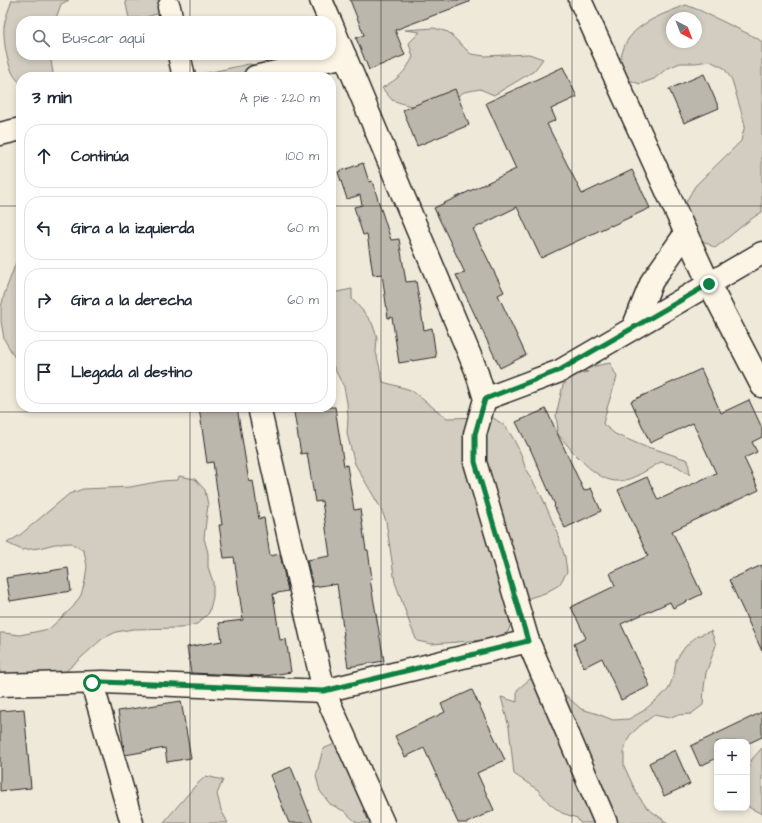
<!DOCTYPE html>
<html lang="es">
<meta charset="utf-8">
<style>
:root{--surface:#fff;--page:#f2f2f3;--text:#1f2937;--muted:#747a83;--line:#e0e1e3}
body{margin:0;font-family:"Architects Daughter",sans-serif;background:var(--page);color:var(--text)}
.controls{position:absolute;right:12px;bottom:12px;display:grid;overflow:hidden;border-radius:8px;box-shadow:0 2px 6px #0003}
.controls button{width:36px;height:36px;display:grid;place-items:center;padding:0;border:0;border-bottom:1px solid var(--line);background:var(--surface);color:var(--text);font:20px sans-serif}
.compass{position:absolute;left:666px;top:12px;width:36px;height:36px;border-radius:50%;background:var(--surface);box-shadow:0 2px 6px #0003;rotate:138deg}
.stop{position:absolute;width:12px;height:12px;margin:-9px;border:3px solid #0b8043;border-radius:50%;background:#fff}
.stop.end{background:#0b8043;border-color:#fff;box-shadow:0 1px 4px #0008}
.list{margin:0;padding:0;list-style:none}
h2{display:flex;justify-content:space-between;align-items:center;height:52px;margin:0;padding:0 16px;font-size:17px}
h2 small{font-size:13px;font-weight:400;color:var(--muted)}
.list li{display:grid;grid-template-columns:26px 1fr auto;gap:12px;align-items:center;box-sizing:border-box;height:64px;margin:0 8px 8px;padding:0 8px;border:1px solid var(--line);border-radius:16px}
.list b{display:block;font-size:15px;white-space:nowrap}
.list em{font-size:13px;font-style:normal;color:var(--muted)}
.icon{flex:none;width:22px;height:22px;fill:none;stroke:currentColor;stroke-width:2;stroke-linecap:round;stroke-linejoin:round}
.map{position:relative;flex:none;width:762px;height:823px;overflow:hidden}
.search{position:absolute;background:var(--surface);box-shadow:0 2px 6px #0003;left:16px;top:16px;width:320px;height:44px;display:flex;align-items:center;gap:10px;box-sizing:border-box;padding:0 14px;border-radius:16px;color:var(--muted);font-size:15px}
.panel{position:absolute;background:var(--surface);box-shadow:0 2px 6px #0003;left:16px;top:72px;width:320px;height:340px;border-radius:16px}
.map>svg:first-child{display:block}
</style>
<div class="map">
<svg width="762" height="823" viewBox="0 0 762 823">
<rect width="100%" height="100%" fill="#efe9da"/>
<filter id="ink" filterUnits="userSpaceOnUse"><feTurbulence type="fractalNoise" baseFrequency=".025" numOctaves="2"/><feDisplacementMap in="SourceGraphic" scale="8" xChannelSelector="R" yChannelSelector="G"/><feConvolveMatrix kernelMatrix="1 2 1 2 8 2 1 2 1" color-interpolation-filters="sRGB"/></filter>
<g filter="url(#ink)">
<g fill="#d2cdc0" stroke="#7e7c76" fill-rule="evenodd">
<path d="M12,0H69L61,4L55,21H21V55H50L53,73L52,77H21V83C8,76 3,41 4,27C5,18 9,9 12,0Z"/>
<path d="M125,0H164L160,13L143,18H129Z"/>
<path d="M686,5L701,11L757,38L762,42V212C745,222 731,236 715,248L688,232L683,215L687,200L695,186L741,141L745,125L732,80L724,68L710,61L695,63H680L666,69L654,79L640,84L626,79L619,67C621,57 623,46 629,38C642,20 667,13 686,5ZM672,18H696V42H672Z"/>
<path d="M434,28L448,32L471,54L485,56L529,54L543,59L534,71L494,95L480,89L464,92L452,100L422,107L407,105L392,100L382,88C399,78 404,74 413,57L409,43L420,32L405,30Z"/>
<path d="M249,64L283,71L291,77H168L172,75L202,74Z"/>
<path d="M21,229V368L4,339L1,321V307L5,292L17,260L20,246L19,230Z"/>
<path d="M352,289V299L363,311L372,323L377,337L376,352L383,382L411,390L435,409L447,418L492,417L505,426L513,438L521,454L526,470L542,497L555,527L565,557L567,572L559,585L545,593L514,603L513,617L508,632L495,639L432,644L417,641L411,627L395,582L386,521L380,507L355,464L347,434L348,418L347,403L344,387L331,362V297L337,292Z"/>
<path d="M610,363L617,377L607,408L603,424L615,434L643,446L658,450L688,460L690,475L677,466L661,462C648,469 634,480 619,481C596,483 570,448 557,433L558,430L556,415L563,385L574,375L588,372L582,371L595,366Z"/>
<path d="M179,476L195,479L205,490L208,505L204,538L208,553V567L213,582V597L209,613L197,624L181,628L133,629L116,632L102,639L64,673L36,689L0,697V633H4L20,635L49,629L73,607L81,595L85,581L87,566L84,551L71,543L55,544L39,548L22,550L7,543L20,535L69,494L83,489L130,487L162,481L178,480Z"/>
<path d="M711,631L716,645L706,673L704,688L703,705L691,714L676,715L669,718L654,715L641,725L630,735L624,748V766L637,794L647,808L668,823H580L577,818L562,813L550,804L538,790L514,774L509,727L501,697L517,702V690L530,679L546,678L581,709L595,713L613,720L629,719L643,711L668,690L674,675L676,660L685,647L697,636Z"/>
<path d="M339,742L387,823H357L344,811L330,804L320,791L316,776L323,749Z"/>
<path d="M762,748V814L750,808L747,804V771L752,759Z"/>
<path d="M206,776L223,780L217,794L221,810L228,823H163L195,786Z"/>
</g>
<g fill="#bcb7ac" stroke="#2b2b2b">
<path d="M350,0H469V2L395,30L405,55L369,70L356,38L364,35Z"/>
<path d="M563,67L577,97L551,109L556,120L547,124L582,194L632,170L650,208L611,226V225L541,258L517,207L473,229L504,292L498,295L526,355L500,368L456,275L465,273L434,208L516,169L486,103Z"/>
<path d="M704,74L719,108L684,123L669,89Z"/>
<path d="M455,89L469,125L417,146L403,110Z"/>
<path d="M363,163L369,182L372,181L391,240L399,239L406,282L416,281L424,330L432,328L436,357L399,363L392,317L388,318L382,274L373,275L367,234L363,235L354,207L362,205L360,195L347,199L338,172Z"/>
<path d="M701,369L721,413L749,400L762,428V437L752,442L757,452L744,458L759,490L672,531L702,594L673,608L670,602L621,624L650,686L621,700L602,658L584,667L574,644L586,638L571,607L615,586L610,573L648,556L618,490L647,477L658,500L716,473L693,423L650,443L631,401Z"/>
<path d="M199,407H237L249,482L253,481L259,519L264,518L270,556L280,554L288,591L273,594L280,640L286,639L291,672L265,676L191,673L187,647L222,641L219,623L243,620L234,557L224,558L219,525H222L213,462L207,463Z"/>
<path d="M293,407H335L344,466L347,465L354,510L360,509L366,550H368L372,579H370L384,661L348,667L343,635H344L337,584L333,585V584L313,587L307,560L330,556L322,501L315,502L307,453L301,454Z"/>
<path d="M546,409L584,491L591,488L601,511L565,528L554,506L555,505L529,446H528L516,422Z"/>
<path d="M762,565V651L729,580Z"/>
<path d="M68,568L71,591L10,601L6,578Z"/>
<path d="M472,690L505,760L477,773L494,810L467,823H458L424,748L405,757L395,736L445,712L441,704Z"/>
<path d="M181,701L191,758L167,762L165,748L125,755L118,711Z"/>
<path d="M24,709L31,788L0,791V711Z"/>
<path d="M762,712V737L747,744V742H717V758L700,766L691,746Z"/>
<path d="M675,750L690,784L664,796L649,763Z"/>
<path d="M291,767L313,823H289L270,775Z"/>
</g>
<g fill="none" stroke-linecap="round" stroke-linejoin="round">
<g stroke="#2b2b2b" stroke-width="25">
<g id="minor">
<path d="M321,0L330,21"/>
<path d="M580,0L709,284L762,386"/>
<path d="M169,7L172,21"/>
<path d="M331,23L476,370L485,399L475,434V462L528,641L606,823"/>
<path d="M179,55L184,77"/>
<path d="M255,77L345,56"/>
<path d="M0,134L21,129"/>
<path d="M633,328L652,281L686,233"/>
<path d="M485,399L560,371L762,253"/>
<path d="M259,407L324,691L383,823"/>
<path d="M92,683L132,823"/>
<path d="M0,685L103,682L324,691L528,641"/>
</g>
</g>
<use href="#minor" stroke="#fcf5e5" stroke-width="22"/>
</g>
</g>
<g fill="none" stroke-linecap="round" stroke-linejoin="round" filter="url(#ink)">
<path stroke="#0b8043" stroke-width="5" d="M92,683L103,682L324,691L528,641L475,462V434L485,399L560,370L709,284"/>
</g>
<path fill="none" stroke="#2b2b2b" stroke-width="1" stroke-opacity="0.55" d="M190,0V21M381,0V823M572,0V823M190,55V77M0,206H21M331,206H762M190,407V823M0,412H762M0,617H762"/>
</svg>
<div class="controls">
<button>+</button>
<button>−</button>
</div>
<svg class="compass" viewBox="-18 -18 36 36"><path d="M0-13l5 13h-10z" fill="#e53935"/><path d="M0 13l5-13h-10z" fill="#747a83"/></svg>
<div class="stop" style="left:92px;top:683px"></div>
<div class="stop end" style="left:709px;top:284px"></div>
<div class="search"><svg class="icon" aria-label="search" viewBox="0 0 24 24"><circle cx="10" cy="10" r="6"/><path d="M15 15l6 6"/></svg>Buscar aquí</div>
<section class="panel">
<h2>3 min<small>A pie · 220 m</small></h2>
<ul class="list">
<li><svg class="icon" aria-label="ahead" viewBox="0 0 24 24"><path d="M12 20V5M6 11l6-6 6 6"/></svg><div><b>Continúa</b></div><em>100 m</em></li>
<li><svg class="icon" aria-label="left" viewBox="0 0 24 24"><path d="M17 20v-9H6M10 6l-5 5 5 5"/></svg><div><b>Gira a la izquierda</b></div><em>60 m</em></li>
<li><svg class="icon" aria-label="right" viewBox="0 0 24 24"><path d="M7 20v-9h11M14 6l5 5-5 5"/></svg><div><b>Gira a la derecha</b></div><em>60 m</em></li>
<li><svg class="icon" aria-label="arrive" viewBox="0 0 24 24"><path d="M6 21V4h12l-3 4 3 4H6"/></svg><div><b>Llegada al destino</b></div></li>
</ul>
</section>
</div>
